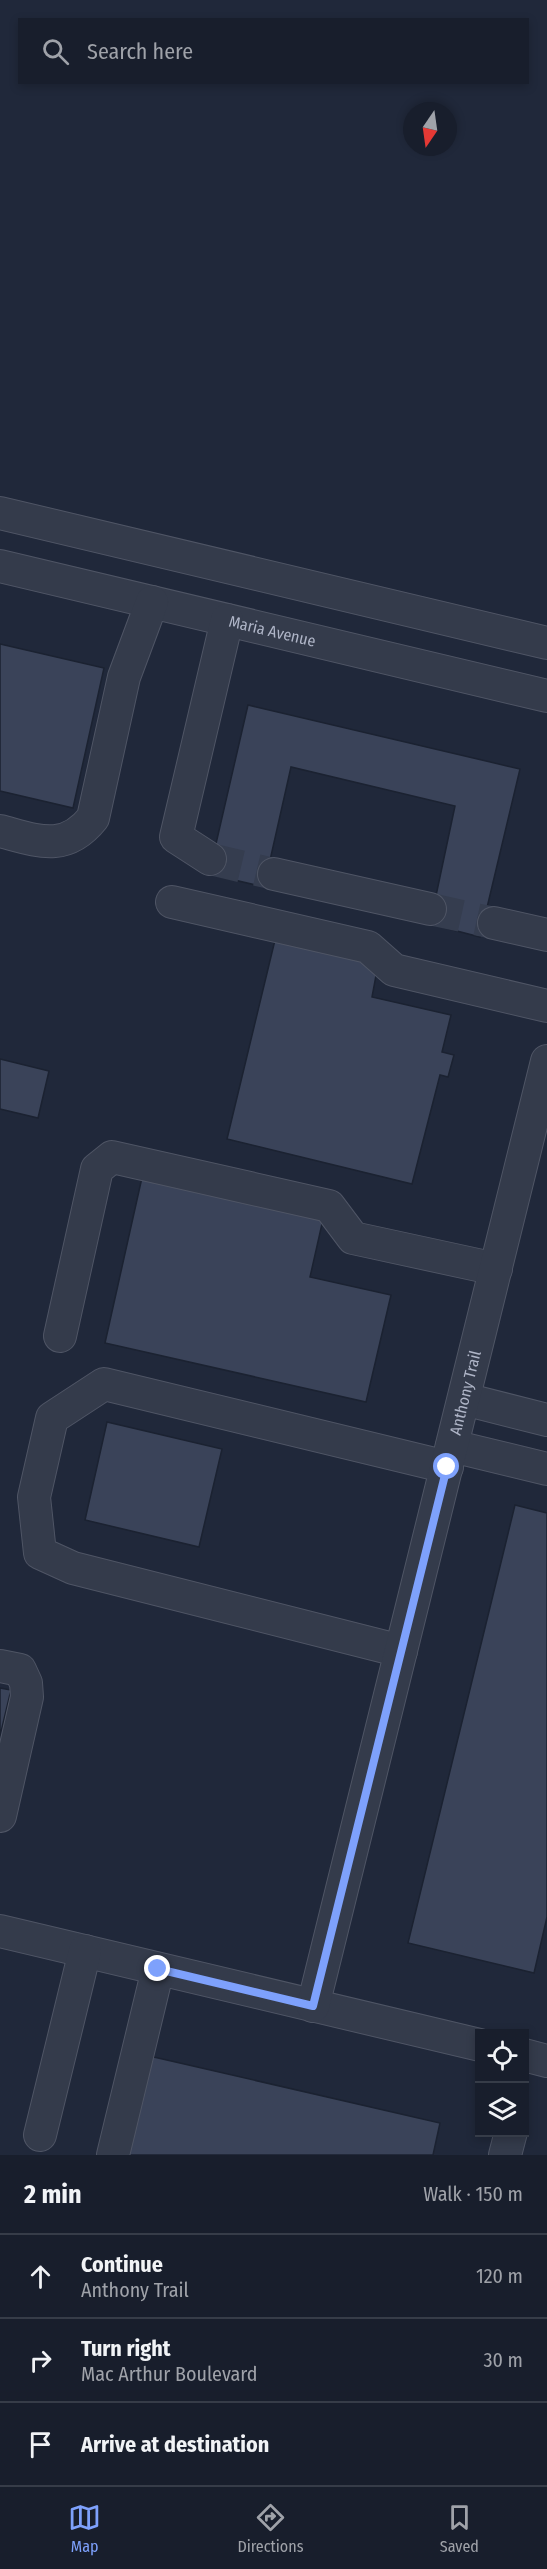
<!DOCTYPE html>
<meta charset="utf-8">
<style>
:root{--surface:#181e2c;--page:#252b38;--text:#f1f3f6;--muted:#9fa2a9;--line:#363c48;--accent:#7ea1fc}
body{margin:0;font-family:"Fira Sans Condensed",sans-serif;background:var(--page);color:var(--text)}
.controls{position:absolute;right:18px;bottom:18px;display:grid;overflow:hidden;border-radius:0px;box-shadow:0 3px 9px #0003}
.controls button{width:54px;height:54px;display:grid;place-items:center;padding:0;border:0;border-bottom:2px solid var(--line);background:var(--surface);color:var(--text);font:30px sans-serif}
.compass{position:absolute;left:403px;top:102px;width:54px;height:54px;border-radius:50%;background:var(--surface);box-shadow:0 3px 9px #0003;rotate:193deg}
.stop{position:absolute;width:18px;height:18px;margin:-14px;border:4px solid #7ea1fc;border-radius:50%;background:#fff}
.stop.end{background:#7ea1fc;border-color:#fff;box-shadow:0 2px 6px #0008}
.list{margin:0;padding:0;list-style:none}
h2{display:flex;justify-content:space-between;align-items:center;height:78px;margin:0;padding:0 24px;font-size:26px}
h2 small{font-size:20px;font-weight:400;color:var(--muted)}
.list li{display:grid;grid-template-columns:39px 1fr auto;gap:18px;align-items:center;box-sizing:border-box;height:84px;padding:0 24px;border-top:2px solid var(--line)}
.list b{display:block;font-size:22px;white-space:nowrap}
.list p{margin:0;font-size:20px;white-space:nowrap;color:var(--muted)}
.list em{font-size:20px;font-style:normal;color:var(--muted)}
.icon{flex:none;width:33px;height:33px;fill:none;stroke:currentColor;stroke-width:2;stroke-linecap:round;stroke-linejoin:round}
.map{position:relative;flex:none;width:547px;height:2155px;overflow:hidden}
.search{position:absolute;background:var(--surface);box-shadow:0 3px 9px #0003;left:18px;right:18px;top:18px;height:66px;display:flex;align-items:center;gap:15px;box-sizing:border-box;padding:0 21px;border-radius:0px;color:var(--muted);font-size:22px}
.sheet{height:330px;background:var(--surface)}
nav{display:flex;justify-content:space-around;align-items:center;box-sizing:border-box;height:84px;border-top:2px solid var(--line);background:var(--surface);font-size:16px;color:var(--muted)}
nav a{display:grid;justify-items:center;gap:3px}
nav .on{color:var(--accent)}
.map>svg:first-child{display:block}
</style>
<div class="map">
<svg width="547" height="2155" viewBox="0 0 547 2155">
<rect width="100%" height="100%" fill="#20283a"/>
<g fill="#3a4359" stroke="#1b2231" stroke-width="1.5">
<path d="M0,644L104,668L73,808L0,791Z"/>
<path d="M248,705L520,769L480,937L430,924L455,806L291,767L264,887L209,874Z"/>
<path d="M275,940L378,965L372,997L451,1015L442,1052L454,1055L448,1077L440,1075L412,1184L227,1139Z"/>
<path d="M0,1059L49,1071L38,1118L0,1109Z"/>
<path d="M143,1173L324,1215L310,1277L391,1295L366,1402L105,1343Z"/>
<path d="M107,1422L222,1449L199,1547L85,1520Z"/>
<path d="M515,1505L547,1513V1917L534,1973L408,1943Z"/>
<path d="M0,1688L11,1690L0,1736Z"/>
<path d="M145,2055L440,2123L433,2155H121Z"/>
</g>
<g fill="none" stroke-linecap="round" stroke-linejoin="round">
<g stroke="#353d4f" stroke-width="32" stroke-dasharray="32 16" stroke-linecap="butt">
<path d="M210,859L274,874"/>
<path d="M430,909L494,923"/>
</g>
<g stroke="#4f5565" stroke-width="34">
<g id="minor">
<path d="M0,513L547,643"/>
<path id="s1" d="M0,566L547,696"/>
<path d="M0,831C38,841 65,853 93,818L124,677L152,602"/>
<path d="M210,859L176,837L227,620"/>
<path d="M274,874L430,909"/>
<path d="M172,902L368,947L394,970L547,1006"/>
<path d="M494,923L547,935"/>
<path d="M60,1336L97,1169L112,1157L329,1206L353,1238L496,1269"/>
<path d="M464,1399L547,1420"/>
<path d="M452,1446L547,1469"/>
<path d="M401,1651L73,1568L40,1553L34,1497L52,1418L104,1384L447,1467"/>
<path d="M0,1666L20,1670L26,1683L27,1697L0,1816"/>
<path d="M0,1931L480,2045"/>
<path id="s2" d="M313,2006L547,1061"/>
<path d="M524,2055L547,2061"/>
<path d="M40,2135L85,1951"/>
<path d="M113,2155L158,1969"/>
<path d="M505,2155L511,2132"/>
</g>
</g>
<use href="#minor" stroke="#343b4b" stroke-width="32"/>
</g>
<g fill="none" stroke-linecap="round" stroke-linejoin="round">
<path stroke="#7ea1fc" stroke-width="8" d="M158,1969L313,2006L447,1467"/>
</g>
<g text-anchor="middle" stroke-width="4.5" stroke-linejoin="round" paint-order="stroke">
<g font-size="16" fill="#afb5c7" stroke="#1a202f">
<text dy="6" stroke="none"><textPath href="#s1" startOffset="280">Maria Avenue</textPath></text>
<text dy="6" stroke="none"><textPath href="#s2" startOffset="632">Anthony Trail</textPath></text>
</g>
</g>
</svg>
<div class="controls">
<button><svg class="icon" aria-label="locate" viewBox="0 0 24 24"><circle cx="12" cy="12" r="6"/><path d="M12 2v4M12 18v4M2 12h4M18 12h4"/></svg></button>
<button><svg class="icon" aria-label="layers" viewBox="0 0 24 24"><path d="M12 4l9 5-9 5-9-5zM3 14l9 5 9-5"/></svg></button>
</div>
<svg class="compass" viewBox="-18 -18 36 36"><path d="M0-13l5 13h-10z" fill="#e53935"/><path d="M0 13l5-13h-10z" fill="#9fa2a9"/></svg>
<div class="stop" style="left:447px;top:1467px"></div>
<div class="stop end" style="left:158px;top:1969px"></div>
<div class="search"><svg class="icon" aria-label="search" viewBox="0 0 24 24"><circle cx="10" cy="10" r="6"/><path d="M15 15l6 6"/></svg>Search here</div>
</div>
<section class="sheet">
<h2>2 min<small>Walk · 150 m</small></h2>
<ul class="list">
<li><svg class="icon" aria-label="ahead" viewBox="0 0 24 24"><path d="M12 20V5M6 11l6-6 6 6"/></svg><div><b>Continue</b><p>Anthony Trail</p></div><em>120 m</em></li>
<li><svg class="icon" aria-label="right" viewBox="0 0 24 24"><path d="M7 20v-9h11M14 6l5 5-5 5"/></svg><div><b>Turn right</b><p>Mac Arthur Boulevard</p></div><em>30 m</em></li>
<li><svg class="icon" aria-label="arrive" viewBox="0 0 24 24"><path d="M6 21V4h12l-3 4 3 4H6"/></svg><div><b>Arrive at destination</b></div></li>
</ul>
</section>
<nav>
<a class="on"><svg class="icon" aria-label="map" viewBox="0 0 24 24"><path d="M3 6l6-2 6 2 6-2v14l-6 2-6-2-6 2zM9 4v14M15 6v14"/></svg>Map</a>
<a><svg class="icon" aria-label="directions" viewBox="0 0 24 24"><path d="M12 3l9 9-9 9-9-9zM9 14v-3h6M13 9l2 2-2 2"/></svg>Directions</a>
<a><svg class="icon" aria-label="saved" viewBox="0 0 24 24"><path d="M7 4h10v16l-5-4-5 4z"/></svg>Saved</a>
</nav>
